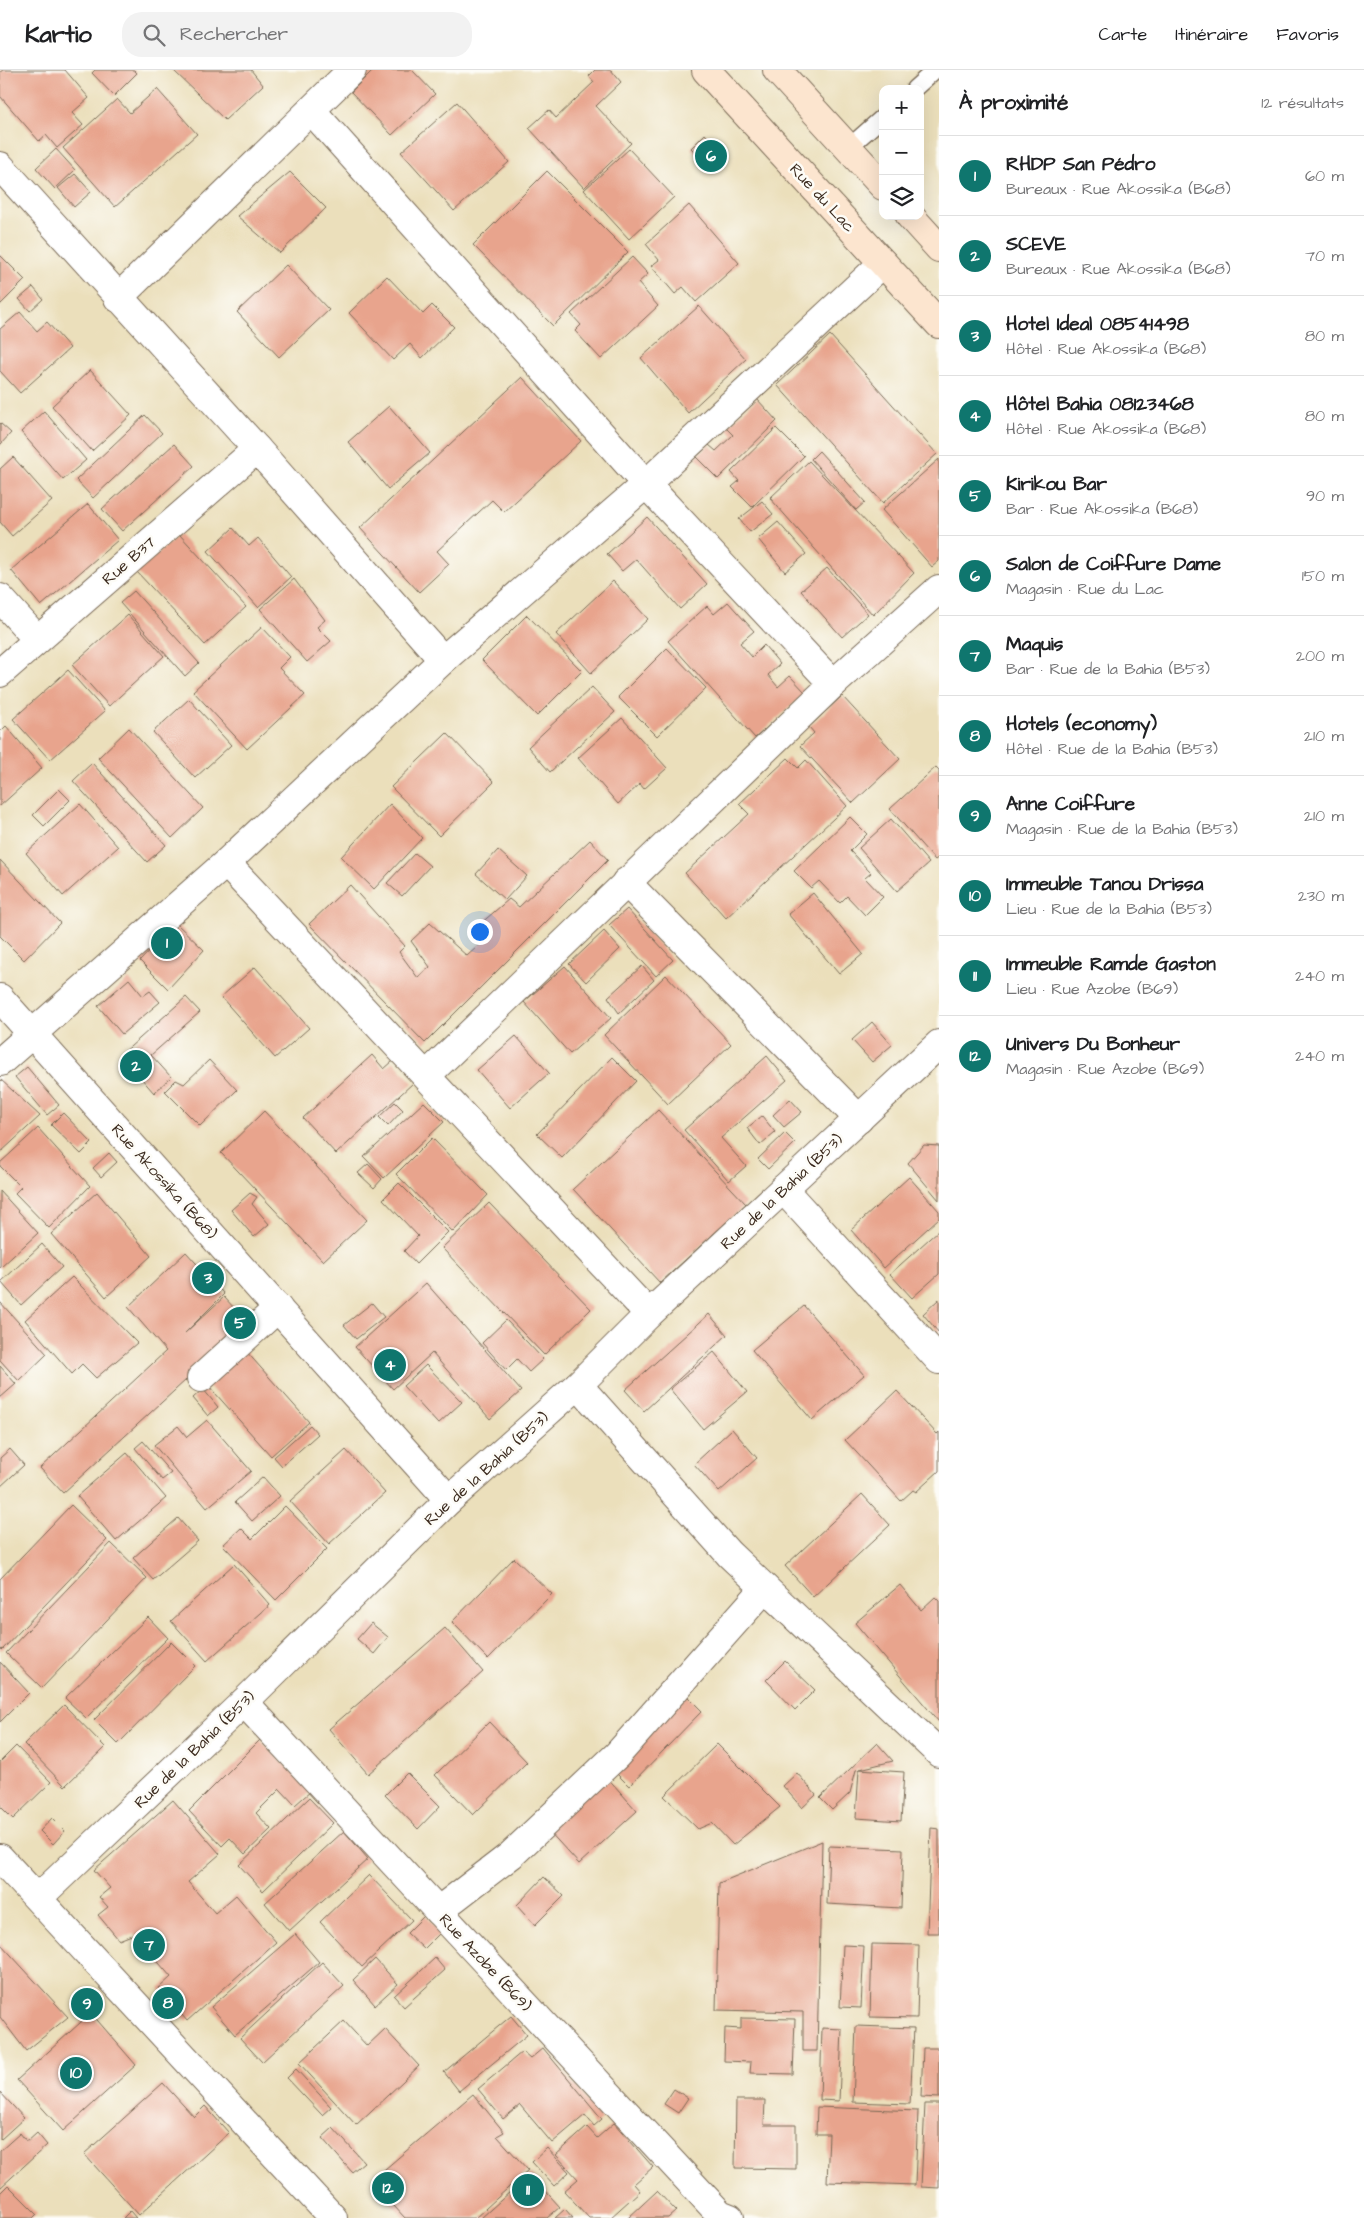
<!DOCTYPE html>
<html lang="fr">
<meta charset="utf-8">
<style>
:root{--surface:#fff;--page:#f2f2f2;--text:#202124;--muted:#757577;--line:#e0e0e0;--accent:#0f766e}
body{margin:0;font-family:"Architects Daughter",sans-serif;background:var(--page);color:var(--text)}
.controls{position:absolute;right:15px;top:15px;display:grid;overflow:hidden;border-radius:10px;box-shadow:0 5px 20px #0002}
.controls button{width:45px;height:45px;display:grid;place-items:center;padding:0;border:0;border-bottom:1px solid var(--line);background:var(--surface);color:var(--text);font:25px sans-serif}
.you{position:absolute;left:479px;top:861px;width:18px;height:18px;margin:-12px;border:4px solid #fff;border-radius:50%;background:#1a73e8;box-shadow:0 0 0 8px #1a73e833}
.badge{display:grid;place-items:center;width:32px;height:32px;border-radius:50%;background:var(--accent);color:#fff;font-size:16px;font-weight:700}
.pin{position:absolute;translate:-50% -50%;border:2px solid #fff;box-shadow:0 1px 5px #0006}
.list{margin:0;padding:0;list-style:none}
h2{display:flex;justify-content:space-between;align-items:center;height:65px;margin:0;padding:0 20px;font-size:21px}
h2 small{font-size:16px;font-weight:400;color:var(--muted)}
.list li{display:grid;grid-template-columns:32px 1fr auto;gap:15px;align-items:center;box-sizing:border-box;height:80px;padding:0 20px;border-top:1px solid var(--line)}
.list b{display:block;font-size:19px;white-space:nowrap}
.list p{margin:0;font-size:16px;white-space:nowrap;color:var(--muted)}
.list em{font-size:16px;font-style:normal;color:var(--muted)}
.icon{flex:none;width:28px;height:28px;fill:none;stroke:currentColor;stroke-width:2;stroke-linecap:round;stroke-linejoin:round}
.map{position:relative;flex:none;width:939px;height:2148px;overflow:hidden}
header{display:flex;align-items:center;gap:30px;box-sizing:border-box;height:70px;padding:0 25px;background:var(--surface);border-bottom:1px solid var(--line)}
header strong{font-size:24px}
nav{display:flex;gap:28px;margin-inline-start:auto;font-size:18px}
.search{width:350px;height:45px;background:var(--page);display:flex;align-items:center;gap:12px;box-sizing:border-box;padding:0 18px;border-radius:20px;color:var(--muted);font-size:19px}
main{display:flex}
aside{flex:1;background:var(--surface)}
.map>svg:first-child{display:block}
</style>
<header>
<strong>Kartio</strong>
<div class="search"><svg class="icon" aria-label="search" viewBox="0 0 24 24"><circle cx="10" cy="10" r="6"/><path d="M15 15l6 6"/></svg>Rechercher</div>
<nav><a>Carte</a><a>Itinéraire</a><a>Favoris</a></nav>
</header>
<main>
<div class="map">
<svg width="939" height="2148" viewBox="0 0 939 2148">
<rect width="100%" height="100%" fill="#fdfcf7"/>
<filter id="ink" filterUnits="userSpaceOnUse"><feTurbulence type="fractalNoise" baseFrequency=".02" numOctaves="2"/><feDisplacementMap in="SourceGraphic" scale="10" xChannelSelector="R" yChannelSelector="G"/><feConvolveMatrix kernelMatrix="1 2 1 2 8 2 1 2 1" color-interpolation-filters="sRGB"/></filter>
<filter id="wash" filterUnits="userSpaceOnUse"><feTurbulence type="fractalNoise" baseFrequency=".0096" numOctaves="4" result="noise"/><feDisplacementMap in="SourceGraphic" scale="20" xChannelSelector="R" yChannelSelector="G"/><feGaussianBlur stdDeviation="1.12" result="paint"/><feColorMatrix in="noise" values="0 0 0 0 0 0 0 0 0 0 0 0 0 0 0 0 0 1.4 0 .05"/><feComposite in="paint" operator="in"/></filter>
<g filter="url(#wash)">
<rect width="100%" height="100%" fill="#ebdfbb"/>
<g id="blocks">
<g fill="#e8a48d">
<path d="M3,0H65L89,28L72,43L83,55L57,78L46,65L39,71L0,26V2Z"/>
<path d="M95,0H134L137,3L114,26L92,3Z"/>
<path d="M173,0H251L263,15L225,50Z"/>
<path d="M373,0H412L435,24L392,65L351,22Z"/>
<path d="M595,0H611L621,12L596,36L631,73L584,118L529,58L549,40L556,48L594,12L589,6Z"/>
<path d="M157,19L197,64L115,137L63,78L117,29L130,43Z"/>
<path d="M457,32L509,92L454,141L401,82Z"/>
<path d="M705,64L728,87L713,101L691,78Z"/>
<path d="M56,79L75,100L55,119L36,98Z"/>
<path d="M629,79L674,127L629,169L584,120Z"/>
<path d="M547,101L628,182L553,256L473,175Z"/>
<path d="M290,102L326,138L280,183L237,146Z"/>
<path d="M75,104L91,122L74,137L58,118Z"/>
<path d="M689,135L739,193L696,232L683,217L675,224L651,196L659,190L646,174Z"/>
<path d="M0,185L25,210L0,235Z"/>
<path d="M632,187L648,204L638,213L658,236L601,289L575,261L581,255L571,244Z"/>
<path d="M286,195L329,240L279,287L237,242Z"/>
<path d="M387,206L423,244L432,235L454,257L422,288L410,274L393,290L349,243Z"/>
<path d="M33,217L43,229L30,241L19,229Z"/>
<path d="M699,236L746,289L688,343L641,288Z"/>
<path d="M20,242L37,261L47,252L70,278L20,323L0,301V259Z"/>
<path d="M830,265L937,384L883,433L777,315Z"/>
<path d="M90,300L131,345L92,381L52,336Z"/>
<path d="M522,307L581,371L504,442L492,430L437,481L449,494L419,522L360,458Z"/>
<path d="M757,329L777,351L718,409L696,387L709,375L716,381L733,365L726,358Z"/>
<path d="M389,336L430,383L388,419L348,372Z"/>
<path d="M44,341L86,390L63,410L21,362Z"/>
<path d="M145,345L162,363L93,428L76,410Z"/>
<path d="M0,353L11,363L0,375Z"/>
<path d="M776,358L804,386L752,437L732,417L739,411L731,402Z"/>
<path d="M174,374L194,396L122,461L102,439Z"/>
<path d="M819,381L865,432L856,440L811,389Z"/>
<path d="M13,387L52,431L12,466L0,452V399Z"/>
<path d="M939,389V491L932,497L882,440Z"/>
<path d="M809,391L914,503L873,545L770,428Z"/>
<path d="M762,431L773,444L750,462L739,449Z"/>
<path d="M88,434L118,470L41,536L11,500Z"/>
<path d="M647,447L707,514L680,539L636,489L622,501L607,484Z"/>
<path d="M778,452L806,484L785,502L758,469Z"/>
<path d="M233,458L249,476L258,468L291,507L258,537L208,481Z"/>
<path d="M179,464L246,537L205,575L137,502Z"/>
<path d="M827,498L868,544L842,567L801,521Z"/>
<path d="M294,509L325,550L317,557L331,571L307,592L260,539Z"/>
<path d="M613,511L648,549L591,603L556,564Z"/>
<path d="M134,521L199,593L185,606L120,533Z"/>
<path d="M728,532L754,561L740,573L752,587L764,575L780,594L768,605L778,617L790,606L806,623L755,668L668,571L707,536L714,544Z"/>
<path d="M128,545L164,586L109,636L72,595Z"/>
<path d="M527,545L582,601L537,646L482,590Z"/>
<path d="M262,557L290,587L279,598L305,625L247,679L193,621Z"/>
<path d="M667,578L706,618L657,666L618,627Z"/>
<path d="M68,600L105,641L50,690L13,649Z"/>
<path d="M592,617L615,642L550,702L528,677Z"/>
<path d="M842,626L900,689L853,733L800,676L814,663L809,657Z"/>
<path d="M189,629L231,675L195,708L153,662Z"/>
<path d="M622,648L667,698L644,719L640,714L618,734L578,688Z"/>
<path d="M6,656L42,698L0,736V662Z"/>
<path d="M129,658L203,738L172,768L98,688Z"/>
<path d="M447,663L494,712L439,766L391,717Z"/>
<path d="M788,688L798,698L806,690L847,736L726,848L685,803L749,744L739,734Z"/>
<path d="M92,693L166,775L147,792L73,711Z"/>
<path d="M936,697L939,700V787L935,790L890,739Z"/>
<path d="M59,719L70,730L44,756L33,745Z"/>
<path d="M80,734L118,777L63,826L26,783Z"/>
<path d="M390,734L422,768L374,819L341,787Z"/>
<path d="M850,747L867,764L850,781L871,803L865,808L883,827L865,845L847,826L840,833L819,811L811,818L794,801Z"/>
<path d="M891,749L929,793L897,821L859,778Z"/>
<path d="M590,770L608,790L425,973L309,854L350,815L405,876L399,882L418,908L430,897L411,871L430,853L467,886L488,867L479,855L509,829L519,837Z"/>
<path d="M498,780L527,806L505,830L476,804Z"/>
<path d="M415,783L430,796L402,826L387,813Z"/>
<path d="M0,790L60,853L24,890L0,866Z"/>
<path d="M813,823L863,884L839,904L788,844Z"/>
<path d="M627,839L673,890L656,906L609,855Z"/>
<path d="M176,853L204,880L168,919L140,891Z"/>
<path d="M604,861L620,879L586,912L569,894Z"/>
<path d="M565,896L611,948L570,984L524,932Z"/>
<path d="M642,896L654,910L619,943L608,927Z"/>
<path d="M255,897L309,958L275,988L221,927Z"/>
<path d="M666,905L731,974L668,1034L604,965Z"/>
<path d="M129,909L143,926L150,921L160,932L122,964L98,936Z"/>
<path d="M186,927L200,942L151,985L171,1007L154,1023L121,985Z"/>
<path d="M872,952L892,975L872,992L852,970Z"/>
<path d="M516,966L549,1003L510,1038L477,1000Z"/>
<path d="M372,985L384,999L393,991L413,1013L336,1084L303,1048Z"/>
<path d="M767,986L787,1010L721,1068L746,1096L729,1111L684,1060Z"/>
<path d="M612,987L636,1011L562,1088L537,1064Z"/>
<path d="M209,990L237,1020L200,1056L165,1021L176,1010L184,1014Z"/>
<path d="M27,997L59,1035L47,1045L15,1007Z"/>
<path d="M0,1009L40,1046L0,1083Z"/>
<path d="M790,1029L802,1042L784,1057L773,1045Z"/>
<path d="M395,1032L403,1040L388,1056L379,1047Z"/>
<path d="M424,1032L444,1052L384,1108L364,1087Z"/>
<path d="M658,1040L746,1134L660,1213L573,1119Z"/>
<path d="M264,1041L367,1150L323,1191L221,1083Z"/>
<path d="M63,1043L92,1073L81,1084L51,1055Z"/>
<path d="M762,1046L775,1062L760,1075L747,1058Z"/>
<path d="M38,1058L90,1116L49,1158L15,1123L21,1117L0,1096V1093Z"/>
<path d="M785,1063L795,1073L768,1099L758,1089Z"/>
<path d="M432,1068L488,1125L453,1162L396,1104Z"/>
<path d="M924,1075L939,1076V1130L908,1093Z"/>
<path d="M109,1083L117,1092L101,1107L93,1098Z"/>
<path d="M368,1094L382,1109L374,1118L358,1103Z"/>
<path d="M909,1107L939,1141V1148L884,1198L851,1160Z"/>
<path d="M399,1113L448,1162L416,1194L404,1181L418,1166L383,1129Z"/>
<path d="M0,1121L38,1163L0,1198Z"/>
<path d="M97,1122L151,1186L106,1227L51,1164Z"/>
<path d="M250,1123L257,1127L252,1134L269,1154L254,1167L231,1140Z"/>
<path d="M489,1133L591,1239L544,1285L442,1178Z"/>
<path d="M939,1160V1204L912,1228L890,1204Z"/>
<path d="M42,1174L62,1197L21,1235L1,1212Z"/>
<path d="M186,1182L224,1224L185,1263L224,1227L248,1253L63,1423L40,1398L166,1281L128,1237Z"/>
<path d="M72,1207L137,1273L96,1308L82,1294L72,1304L25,1250Z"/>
<path d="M426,1213L521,1321L490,1349L432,1283L393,1319L355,1277Z"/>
<path d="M939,1229V1263L923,1244Z"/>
<path d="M0,1232L47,1284L19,1311L0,1290Z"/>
<path d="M372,1233L384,1247L356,1269L344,1255Z"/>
<path d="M804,1236L864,1305L812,1350L752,1280Z"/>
<path d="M709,1244L727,1265L644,1341L625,1320Z"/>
<path d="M506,1250L543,1289L529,1302L517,1289L506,1300L482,1273Z"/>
<path d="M245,1280L309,1352L271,1386L207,1314Z"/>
<path d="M714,1282L747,1322L703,1359L670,1319Z"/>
<path d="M426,1295L462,1332L438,1354L403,1316Z"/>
<path d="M0,1296L16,1314L0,1328Z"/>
<path d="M203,1319L218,1337L208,1346L193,1328Z"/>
<path d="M897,1321L937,1364L939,1362V1401L916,1422L913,1420L901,1431L845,1370Z"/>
<path d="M207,1350L251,1401L207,1438L154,1375L178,1356L187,1367Z"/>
<path d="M310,1355L318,1364L282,1396L274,1387Z"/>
<path d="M732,1359L757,1388L719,1422L694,1394Z"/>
<path d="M143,1371L171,1403L162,1410L135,1378Z"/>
<path d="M10,1379L24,1395L0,1417V1388Z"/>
<path d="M346,1380L385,1423L329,1474L290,1431Z"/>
<path d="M127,1383L166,1428L116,1471L77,1426Z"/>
<path d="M263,1407L280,1426L252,1451L235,1432Z"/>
<path d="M862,1424L890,1455L813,1527L785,1496Z"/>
<path d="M71,1435L107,1470L2,1580L0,1578V1509Z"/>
<path d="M285,1436L327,1479L276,1530L223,1475L241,1458L252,1469Z"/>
<path d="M178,1448L198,1471L153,1510L133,1488Z"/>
<path d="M111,1473L147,1508L42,1618L6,1583Z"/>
<path d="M514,1488L552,1524L488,1589L452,1552Z"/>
<path d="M234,1494L270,1535L207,1591L171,1551Z"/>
<path d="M900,1515L921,1540L935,1527L939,1531V1652L855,1553Z"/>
<path d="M148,1547L168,1568L86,1648L65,1628Z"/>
<path d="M371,1553L388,1567L374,1584L357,1569Z"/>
<path d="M445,1558L483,1602L368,1704L329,1659Z"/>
<path d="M171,1572L195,1596L118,1674L94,1650Z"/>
<path d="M785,1591L815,1620L795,1640L766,1610Z"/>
<path d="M0,1592L29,1623L0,1652Z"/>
<path d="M686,1625L702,1641L629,1716L613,1700Z"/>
<path d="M64,1635L105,1677L65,1716L24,1674Z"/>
<path d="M489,1652L527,1692L473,1745L435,1705Z"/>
<path d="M260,1670L311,1721L295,1735L280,1719L256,1743L271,1759L245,1784L230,1768L222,1776L189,1741Z"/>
<path d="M877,1673L893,1691L856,1700L850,1723L832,1740L820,1728Z"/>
<path d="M717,1674L780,1737L733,1775L712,1753L698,1759L664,1726Z"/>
<path d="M16,1676L51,1712L13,1749L0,1736V1692Z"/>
<path d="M859,1699L904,1702L901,1751L856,1748Z"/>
<path d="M407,1703L440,1736L418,1759L385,1725Z"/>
<path d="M797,1703L816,1725L802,1738L783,1716Z"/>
<path d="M605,1705L637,1741L579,1794L547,1759Z"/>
<path d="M309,1728L333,1753L263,1821L239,1795Z"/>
<path d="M173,1730L220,1784L188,1812L215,1843L236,1825L276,1872L187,1951L159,1918L171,1907L134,1864L119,1870L98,1845L108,1837L99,1827L110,1818L94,1800Z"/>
<path d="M52,1748L65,1761L53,1774L40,1761Z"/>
<path d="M931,1758L939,1759V1863H927Z"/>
<path d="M344,1761L368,1789L289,1861L265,1833Z"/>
<path d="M822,1771L817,1981H803V1942L716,1940L719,1813Z"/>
<path d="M829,1776L903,1779L901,1838L827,1834Z"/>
<path d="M369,1805L412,1850L362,1897L320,1852Z"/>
<path d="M544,1807L564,1826L535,1855L517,1835Z"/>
<path d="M425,1845L441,1862L424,1879L407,1863Z"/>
<path d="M295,1864L319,1892L235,1965L211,1937Z"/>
<path d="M0,1873L68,1947L26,1981L0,1947Z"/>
<path d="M872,1874L919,1875L917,1948L870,1947Z"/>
<path d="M843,1875L864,1876L861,1938L840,1937Z"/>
<path d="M435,1888L445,1900L404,1937L394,1926Z"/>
<path d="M375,1889L398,1914L375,1935L353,1910Z"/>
<path d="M322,1892L344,1916L262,1992L240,1968Z"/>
<path d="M91,1943L136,1995L63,2061L17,2010Z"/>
<path d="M511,1946L527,1965L459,2021L444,2002Z"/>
<path d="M741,1948L795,1949L793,2004L750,2003L751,1992L724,1991L725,1958L741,1959Z"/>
<path d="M344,1951L367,1976L385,1959L419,1996L356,2055L299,1993Z"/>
<path d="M856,1956L914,1958L910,2034L853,2032Z"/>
<path d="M822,1958L842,1959L839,2031L820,2030Z"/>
<path d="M543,1978L602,2049L594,2056L585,2045L552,2073L520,2035L503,2049L478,2019L522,1982L530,1989Z"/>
<path d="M923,1978H939V2028L921,2027Z"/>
<path d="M296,1999L331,2037L322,2045L287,2008Z"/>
<path d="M163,2013L194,2047L205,2036L229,2063L139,2145L84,2084Z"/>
<path d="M674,2019L688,2028L678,2043L664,2034Z"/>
<path d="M0,2022L24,2048L0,2070Z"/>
<path d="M473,2024L504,2062L497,2066L528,2100L475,2148H405L371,2111Z"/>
<path d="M736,2030H765L764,2055H796V2099L735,2098Z"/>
<path d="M925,2034H939V2118L921,2117Z"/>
<path d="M817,2037L918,2041L915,2115L827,2112L829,2064H816Z"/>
<path d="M614,2053L653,2097L634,2114L640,2121L610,2148H589L564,2121L578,2109L556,2085L587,2057L597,2068Z"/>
<path d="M333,2058L364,2092L352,2102L322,2068Z"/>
<path d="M20,2063L27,2072L37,2063L47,2075L0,2118V2081Z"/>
<path d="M547,2078L569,2102L554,2116L532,2092Z"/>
<path d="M530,2104L560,2137L547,2148H481Z"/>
<path d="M8,2115L37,2144L33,2148H0V2123Z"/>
<path d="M657,2121L676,2141L668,2148H628Z"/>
<path d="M565,2139L573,2148H555Z"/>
<path d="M130,2141L136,2148H123Z"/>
</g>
</g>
</g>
<g filter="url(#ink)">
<use href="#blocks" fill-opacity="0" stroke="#796955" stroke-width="1"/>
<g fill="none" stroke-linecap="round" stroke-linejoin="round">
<g stroke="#796955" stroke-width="19">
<g id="lane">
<path d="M914,19L935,0"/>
<path d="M848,78L883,47"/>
</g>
</g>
<g stroke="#796955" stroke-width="30">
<g id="street">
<path d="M311,40L646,414L833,614"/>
<path d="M0,96L257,379L443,590"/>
<path d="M118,228L352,0"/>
<path d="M0,528L37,569"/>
<path d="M0,603L257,379"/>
<path d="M226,793L649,1244"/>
<path d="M626,812L859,1049"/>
<path d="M0,928L449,1430"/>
<path d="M0,992L226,793L443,590L646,414L883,193"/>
<path d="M427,1005L833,614L939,519"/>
<path d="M783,1119L939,1290"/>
<path d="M201,1308L278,1238"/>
<path d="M578,1315L729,1484L939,1683"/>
<path d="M244,1632L720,2144L730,2148"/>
<path d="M0,1788L333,2148"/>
<path d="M38,1828L244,1632L449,1430L578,1315L649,1244L939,974"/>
<path d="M438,1841L511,1785L617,1685L765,1518"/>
</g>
</g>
<g stroke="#796955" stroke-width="30">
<g id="secondary">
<path d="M706,0L939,254"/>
<path d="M777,0L883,116"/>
<path d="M910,146L939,178"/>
</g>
</g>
<use href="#lane" stroke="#fff" stroke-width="16"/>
<use href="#street" stroke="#fff" stroke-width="28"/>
<use href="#secondary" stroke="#fce5cf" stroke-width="28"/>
</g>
</g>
<g text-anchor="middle" stroke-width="5" stroke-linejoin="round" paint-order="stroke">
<g font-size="16" fill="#3b2a1e" stroke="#fdfcf7">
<text transform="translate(823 127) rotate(47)" y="6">Rue du Lac</text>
<text transform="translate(128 490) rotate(-41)" y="6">Rue B37</text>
<text transform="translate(165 1111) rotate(48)" y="6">Rue Akossika (B68)</text>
<text transform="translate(781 1121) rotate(-43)" y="6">Rue de la Bahia (B53)</text>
<text transform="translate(486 1398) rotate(-42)" y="6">Rue de la Bahia (B53)</text>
<text transform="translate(194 1679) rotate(-44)" y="6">Rue de la Bahia (B53)</text>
<text transform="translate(486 1892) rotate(47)" y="6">Rue Azobe (B69)</text>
</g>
</g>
</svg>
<div class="controls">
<button>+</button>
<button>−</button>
<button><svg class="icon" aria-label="layers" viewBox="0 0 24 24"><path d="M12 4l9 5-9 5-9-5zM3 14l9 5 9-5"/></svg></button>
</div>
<div class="you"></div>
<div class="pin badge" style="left:167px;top:873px">1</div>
<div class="pin badge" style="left:136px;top:996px">2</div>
<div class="pin badge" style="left:208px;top:1208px">3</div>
<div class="pin badge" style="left:390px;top:1295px">4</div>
<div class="pin badge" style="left:240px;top:1253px">5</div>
<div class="pin badge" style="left:711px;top:86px">6</div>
<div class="pin badge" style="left:149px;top:1875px">7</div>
<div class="pin badge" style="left:168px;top:1933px">8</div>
<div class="pin badge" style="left:87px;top:1934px">9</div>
<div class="pin badge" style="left:76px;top:2003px">10</div>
<div class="pin badge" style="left:528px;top:2120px">11</div>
<div class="pin badge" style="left:388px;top:2118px">12</div>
</div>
<aside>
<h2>À proximité<small>12 résultats</small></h2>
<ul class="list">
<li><span class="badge">1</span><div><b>RHDP San Pédro</b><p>Bureaux · Rue Akossika (B68)</p></div><em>60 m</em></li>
<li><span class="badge">2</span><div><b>SCEVE</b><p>Bureaux · Rue Akossika (B68)</p></div><em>70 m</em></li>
<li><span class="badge">3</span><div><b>Hotel Ideal 08541498</b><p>Hôtel · Rue Akossika (B68)</p></div><em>80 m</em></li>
<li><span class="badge">4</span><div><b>Hôtel Bahia 08123468</b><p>Hôtel · Rue Akossika (B68)</p></div><em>80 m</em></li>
<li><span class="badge">5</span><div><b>Kirikou Bar</b><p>Bar · Rue Akossika (B68)</p></div><em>90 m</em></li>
<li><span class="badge">6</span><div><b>Salon de Coiffure Dame</b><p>Magasin · Rue du Lac</p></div><em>150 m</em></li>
<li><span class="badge">7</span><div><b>Maquis</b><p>Bar · Rue de la Bahia (B53)</p></div><em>200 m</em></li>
<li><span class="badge">8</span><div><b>Hotels (economy)</b><p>Hôtel · Rue de la Bahia (B53)</p></div><em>210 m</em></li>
<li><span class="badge">9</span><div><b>Anne Coiffure</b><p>Magasin · Rue de la Bahia (B53)</p></div><em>210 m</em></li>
<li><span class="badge">10</span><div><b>Immeuble Tanou Drissa</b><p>Lieu · Rue de la Bahia (B53)</p></div><em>230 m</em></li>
<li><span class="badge">11</span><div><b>Immeuble Ramde Gaston</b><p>Lieu · Rue Azobe (B69)</p></div><em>240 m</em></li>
<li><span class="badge">12</span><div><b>Univers Du Bonheur</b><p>Magasin · Rue Azobe (B69)</p></div><em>240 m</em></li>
</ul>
</aside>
</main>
